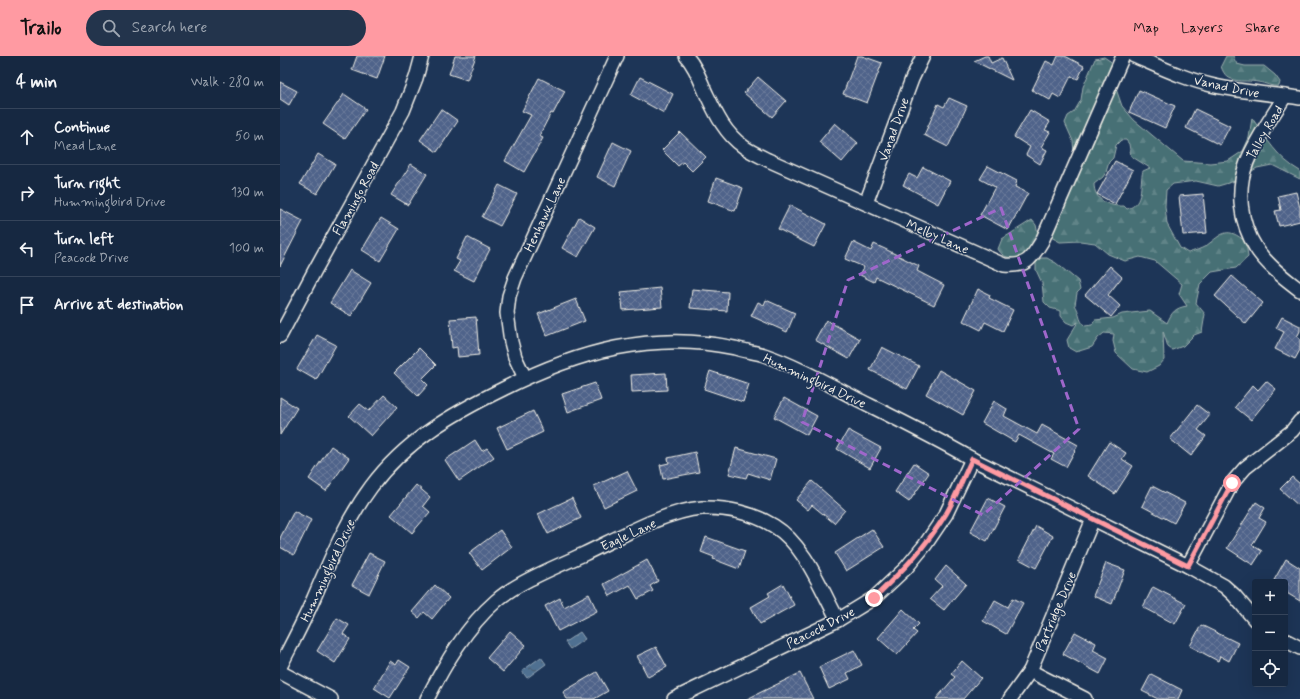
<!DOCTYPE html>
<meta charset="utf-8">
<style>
:root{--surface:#162841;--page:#23344c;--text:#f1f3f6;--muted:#9ea6b1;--line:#35445a;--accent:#ff9aa2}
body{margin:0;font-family:Mynerve,sans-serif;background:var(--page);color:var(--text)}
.controls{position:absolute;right:12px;bottom:12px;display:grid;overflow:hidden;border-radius:4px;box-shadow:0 4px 16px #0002}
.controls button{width:36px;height:36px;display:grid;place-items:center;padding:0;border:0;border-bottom:1px solid var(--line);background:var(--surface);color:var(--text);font:20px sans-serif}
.stop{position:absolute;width:12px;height:12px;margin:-9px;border:3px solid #ff9aa2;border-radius:50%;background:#fff}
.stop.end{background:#ff9aa2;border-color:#fff;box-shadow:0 1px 4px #0008}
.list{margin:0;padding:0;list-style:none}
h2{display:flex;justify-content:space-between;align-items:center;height:52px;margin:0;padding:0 16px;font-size:17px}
h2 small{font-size:13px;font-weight:400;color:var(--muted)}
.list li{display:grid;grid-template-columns:26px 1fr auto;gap:12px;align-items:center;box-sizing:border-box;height:56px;padding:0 16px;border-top:1px solid var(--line)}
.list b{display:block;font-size:15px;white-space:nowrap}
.list p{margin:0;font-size:13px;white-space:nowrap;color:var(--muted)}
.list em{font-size:13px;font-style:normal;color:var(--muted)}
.icon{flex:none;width:22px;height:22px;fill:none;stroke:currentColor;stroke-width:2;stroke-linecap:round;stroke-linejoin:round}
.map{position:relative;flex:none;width:1020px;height:643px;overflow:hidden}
header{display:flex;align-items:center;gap:24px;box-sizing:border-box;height:56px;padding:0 20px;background:var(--accent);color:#111}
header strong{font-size:19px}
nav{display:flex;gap:22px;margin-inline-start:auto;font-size:14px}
.search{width:280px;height:36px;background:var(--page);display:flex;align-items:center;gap:10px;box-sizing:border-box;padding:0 14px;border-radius:22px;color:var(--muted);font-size:15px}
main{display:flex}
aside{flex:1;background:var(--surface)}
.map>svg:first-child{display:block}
</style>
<header>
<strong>Trailo</strong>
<div class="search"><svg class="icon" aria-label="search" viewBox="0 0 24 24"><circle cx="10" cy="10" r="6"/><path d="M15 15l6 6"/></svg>Search here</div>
<nav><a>Map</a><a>Layers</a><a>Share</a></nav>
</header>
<main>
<aside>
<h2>4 min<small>Walk · 280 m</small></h2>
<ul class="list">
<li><svg class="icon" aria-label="ahead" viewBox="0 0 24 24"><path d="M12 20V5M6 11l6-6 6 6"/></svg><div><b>Continue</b><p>Mead Lane</p></div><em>50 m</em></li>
<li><svg class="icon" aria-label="right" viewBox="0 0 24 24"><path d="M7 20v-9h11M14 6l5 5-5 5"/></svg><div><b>Turn right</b><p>Hummingbird Drive</p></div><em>130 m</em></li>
<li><svg class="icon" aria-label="left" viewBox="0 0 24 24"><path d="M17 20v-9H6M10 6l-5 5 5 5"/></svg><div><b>Turn left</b><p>Peacock Drive</p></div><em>100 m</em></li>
<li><svg class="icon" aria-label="arrive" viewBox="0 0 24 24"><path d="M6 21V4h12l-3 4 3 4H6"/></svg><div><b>Arrive at destination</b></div></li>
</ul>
</aside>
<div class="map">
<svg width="1020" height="643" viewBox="0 0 1020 643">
<defs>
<pattern id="forest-firs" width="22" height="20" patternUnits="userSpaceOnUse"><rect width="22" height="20" fill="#466f74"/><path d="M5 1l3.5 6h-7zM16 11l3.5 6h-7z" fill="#618488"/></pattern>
<pattern id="water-ripples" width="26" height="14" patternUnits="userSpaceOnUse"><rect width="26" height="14" fill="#4f7091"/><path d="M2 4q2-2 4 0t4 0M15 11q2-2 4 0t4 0" fill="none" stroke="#4c5a68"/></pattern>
<pattern id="building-cross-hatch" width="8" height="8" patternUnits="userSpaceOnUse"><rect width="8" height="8" fill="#50638a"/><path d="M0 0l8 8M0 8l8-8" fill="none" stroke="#6a7a9a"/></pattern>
</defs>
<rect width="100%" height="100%" fill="#1d3557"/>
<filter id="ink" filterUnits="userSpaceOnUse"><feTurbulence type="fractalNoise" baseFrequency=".025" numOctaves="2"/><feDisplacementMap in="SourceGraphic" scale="8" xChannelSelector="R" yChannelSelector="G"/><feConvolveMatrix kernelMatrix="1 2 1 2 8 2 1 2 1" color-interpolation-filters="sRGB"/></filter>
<g filter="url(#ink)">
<g fill="url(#forest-firs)" stroke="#9db0ae" fill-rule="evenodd">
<path d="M946,0H954V3L957,8L965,10H984L995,19L1000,26L999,30C991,31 986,27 978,26C963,23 947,30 941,10Z"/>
<path d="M824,1L833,7L835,30L842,50L854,64L903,105L931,107L948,105L963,95L969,82L972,62C987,83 997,102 1020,115V123L992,109L977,112L955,125L938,130L916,125L893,128L886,134L885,150L887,168L900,192L908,197C914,195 921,193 926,190C943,177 947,170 966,186L968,201L956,212L932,216L920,228L916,247L925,258L922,276L914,279L903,290L892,294L888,291L883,275L884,304L879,310L867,316L853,313L836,297L833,285L834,278L824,277L818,282L812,291L796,296L789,292L787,284L798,266L793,269L786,266L781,260V255L770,252L764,246L762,227L756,214V207L761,202H767L776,207L798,225L800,234L797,237L795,249C800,256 798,264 805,270L812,269L815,264L833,262L842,258L870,255L887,267C892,256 895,252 907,250L899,238L902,228L875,205L860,201L845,205L828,198L815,187L800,185L780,186L769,180L796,121L793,85L785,67L788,60L794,56L801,44L803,31L815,3ZM841,84H846L849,88L851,100L870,112L863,115C859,128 865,148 847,153L844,150C829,151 814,144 814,128L823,121L826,116L829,106L833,102L836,89Z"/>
<path d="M752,164L756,169L759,182L745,200C733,202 724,204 718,193L722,183Z"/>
</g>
<g fill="url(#water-ripples)" stroke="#91a4b4">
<path d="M300,576L305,583L290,593L285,586Z"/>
<path d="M261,601L266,608L247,622L242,615Z"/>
</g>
<g fill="url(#building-cross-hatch)" stroke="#f4f1e8">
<path d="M77,0H105L97,23L72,14Z"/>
<path d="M175,0H196L187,24L169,18Z"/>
<path d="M577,0H582L602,7L587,47L563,38Z"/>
<path d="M705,0H708L711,7L722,2L732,24L694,5Z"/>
<path d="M778,0H785L804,10L798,23L791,20L780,42L773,38L770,44L752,34L766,5L774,9Z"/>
<path d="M360,21L393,38L384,57L351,39Z"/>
<path d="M478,21L506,45L492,61L464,37Z"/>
<path d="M259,22L285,35L273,58L271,57L259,80L263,82L244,116L225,105L251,59L242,55Z"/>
<path d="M0,26L17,35L9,49L0,43Z"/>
<path d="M859,34L895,50L885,72L849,56Z"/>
<path d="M64,38L86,53L65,83L43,68Z"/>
<path d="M669,42L687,50L668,91L644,79L658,48L664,51Z"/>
<path d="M161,53L178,65L157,96L140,84Z"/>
<path d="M915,53L950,70L940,89L906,72Z"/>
<path d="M750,54L770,66L765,74L770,76L761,91L767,94L760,108L746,99L750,91L734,81Z"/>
<path d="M555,67L578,87L562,106L539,86Z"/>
<path d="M400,76L426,101L412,115L403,106L398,110L382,94Z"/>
<path d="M333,86L351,95L335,130L317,121Z"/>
<path d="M38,98L55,108L37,138L20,128Z"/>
<path d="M835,105L853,114L835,148L817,138Z"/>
<path d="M131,108L147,118L128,149L111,139Z"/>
<path d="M708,110L737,125L735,131L748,137L728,174L700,159L715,131L700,123Z"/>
<path d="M643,111L670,125L658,148L623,129L629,118L637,122Z"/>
<path d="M436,122L463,132L455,155L428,145Z"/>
<path d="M219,129L237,138L220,170L202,161Z"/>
<path d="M1016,136L1020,152V165L999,170L995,155L1001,154L998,140Z"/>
<path d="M923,138L927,177L903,179L899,140Z"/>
<path d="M510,149L546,168L534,191L498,173Z"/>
<path d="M0,153L23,165L0,210Z"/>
<path d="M299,161L315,171L298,201L282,192Z"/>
<path d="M101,162L119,173L100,205L82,194Z"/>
<path d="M187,181L210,193L194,225L174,215L180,205L176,203Z"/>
<path d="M573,186L591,195L594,188L605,193L639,210L637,215L664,229L654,249L596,221L594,226L580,219L584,211L565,203Z"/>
<path d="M830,210L842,221L828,239L840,250L831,261L805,239Z"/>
<path d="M70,214L91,227L71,260L50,247Z"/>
<path d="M952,220L983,247L966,268L935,240Z"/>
<path d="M380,232L382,251L343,254L341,236Z"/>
<path d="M412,233L448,236L447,255L410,252Z"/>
<path d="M698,233L710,239L709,242L733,254L723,275L705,266L701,274L683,265Z"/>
<path d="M296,243L305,265L267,280L258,258Z"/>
<path d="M486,244L515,257L507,276L471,260L478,246L484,249Z"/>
<path d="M196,261L199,299L178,301L177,291L172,292L170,263Z"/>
<path d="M1002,261L1020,270V275L1017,281L1020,283V294L1015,303L995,293L1004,276L996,272Z"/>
<path d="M546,264L580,283L569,303L535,284Z"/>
<path d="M37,279L56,289L36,324L17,313Z"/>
<path d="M602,291L639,310L627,333L590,314Z"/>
<path d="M139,292L156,309L142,323L148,329L138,340L114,317Z"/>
<path d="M659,314L696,335L683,359L646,338Z"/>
<path d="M430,315L469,328L463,346L424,333Z"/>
<path d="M386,317L387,334L352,336L351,319Z"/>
<path d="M986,325L996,333L971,364L955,351L973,329L978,334Z"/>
<path d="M315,327L321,344L288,356L282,338Z"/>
<path d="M104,339L117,351L91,380L69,360L80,348L89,355Z"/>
<path d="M0,341L17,352L0,379Z"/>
<path d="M504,342L537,360L527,379L494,361Z"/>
<path d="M714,345L727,353L724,360L757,378L762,369L798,389L786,411L771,403L774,398L739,379L735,386L702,367Z"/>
<path d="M917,349L930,359L918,374L926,380L911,400L890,383Z"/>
<path d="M253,355L263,376L227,393L217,372Z"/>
<path d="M568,374L601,392L590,412L557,393Z"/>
<path d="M195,384L202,395L207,392L214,401L179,425L165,404Z"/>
<path d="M829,386L846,397L842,403L853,410L835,438L808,420Z"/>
<path d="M51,390L69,402L46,435L29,423Z"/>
<path d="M456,392L496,403L490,424L468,417L466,422L449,418Z"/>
<path d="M415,396L419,416L383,423L380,409L389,407L388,402Z"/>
<path d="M634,407L649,417L629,446L615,436Z"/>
<path d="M347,415L357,435L324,451L314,430Z"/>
<path d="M1012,421L1020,428V451L1000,433Z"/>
<path d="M532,425L565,454L554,467L532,449L528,454L516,444Z"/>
<path d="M136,429L150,441L143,450L150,456L132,477L111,459Z"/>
<path d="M872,430L905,447L894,467L862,450Z"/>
<path d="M292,442L301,462L268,478L258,458Z"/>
<path d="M708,442L725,451L707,485L690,476Z"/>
<path d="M976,446L985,452L979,462L986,466L972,489L982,495L973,509L947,492Z"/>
<path d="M14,455L31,464L14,499L0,491V482Z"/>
<path d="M756,470L773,480L756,512L739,503Z"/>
<path d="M592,473L604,491L566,515L555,497Z"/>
<path d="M220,474L232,491L202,514L189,497Z"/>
<path d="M426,481L465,495L459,513L433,503L434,501L421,496Z"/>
<path d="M89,497L105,505L89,538L72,529Z"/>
<path d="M1006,503L1020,512V545L1005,536V526H993Z"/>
<path d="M367,504L378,525L370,530L373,535L358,543L350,529L330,540L324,528Z"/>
<path d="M826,507L845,514L832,548L813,540Z"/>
<path d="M666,510L686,528L664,554L650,543L662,530L655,524Z"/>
<path d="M503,528L514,549L480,568L471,551L490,540L488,537Z"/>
<path d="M155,529L169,542L152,563L144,556L139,562L132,556Z"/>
<path d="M873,531L906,548L895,568L863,551Z"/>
<path d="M309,538L317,555L278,575L265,550L280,542L284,551Z"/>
<path d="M733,542L743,547L726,578L703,565L715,544L728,551Z"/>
<path d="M623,553L639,568L633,574L637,577L617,599L598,582Z"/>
<path d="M57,562L69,569L63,578L70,583L55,607L37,595Z"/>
<path d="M921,569L958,587L949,605L940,600L938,605L910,590Z"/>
<path d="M230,575L246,589L223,616L207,602Z"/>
<path d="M795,576L816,587L813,594L828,602L820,618L783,598Z"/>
<path d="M376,591L387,611L368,621L357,600Z"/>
<path d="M574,594L582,609L567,617L570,623L549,633L539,611Z"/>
<path d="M119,604L130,611L110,642L94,632L110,605L116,609Z"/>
<path d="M682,605L701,622L683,643H656L675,621L671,618Z"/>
<path d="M317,616L328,635L314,643H287L283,636Z"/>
<path d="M520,617L533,643H467Z"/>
<path d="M871,618L902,634L898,643H878L862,635Z"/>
</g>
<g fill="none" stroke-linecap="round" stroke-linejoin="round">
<g stroke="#f4f1e8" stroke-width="16">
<g id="minor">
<path d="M406,0C415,10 420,23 425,35C435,56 444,77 464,91C471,96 480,100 488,104L724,209C747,211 751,203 762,185L843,0"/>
<path d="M854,0C880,11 907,24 935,30C963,36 992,38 1020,42"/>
<path d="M1005,40C992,61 976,83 967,106C956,134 960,167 976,192C986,208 1004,222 1020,234"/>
<path d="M586,147L632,23L643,0"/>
<path d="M0,280L35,214L123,55L136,22L142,0"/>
<path d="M245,322L235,301L231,286L227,257L229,240L235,222L337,0"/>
<path d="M908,510L952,427L965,412L1012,375L1020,365"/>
<path d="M1005,584L1020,592"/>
<path d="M0,611C11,589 23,567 33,544C50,505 65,466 91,431C125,385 172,358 223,333C296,296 373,274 455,292C464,295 475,296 484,299C516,310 546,327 575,342C615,362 654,381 692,403L908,510L944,530L954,539L975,564"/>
<path d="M750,615L805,643"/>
<path d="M0,616L51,643"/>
<path d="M147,643C165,608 186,571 216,545C237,526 278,510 304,498C338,482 385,455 422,452C446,451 473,457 494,470C525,489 541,533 558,564"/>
<path d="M394,643L558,564L594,542L626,512L645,489L666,458L692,403"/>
<path d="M730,643L750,615L813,463"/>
</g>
</g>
<use href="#minor" stroke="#1d3557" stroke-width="13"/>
</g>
</g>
<g fill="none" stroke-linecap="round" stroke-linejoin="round" filter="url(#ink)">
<path stroke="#ff9aa2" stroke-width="5" d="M594,542C622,515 645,492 666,458C676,441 683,421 692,403L908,510L952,427"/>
</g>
<path fill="none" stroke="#9f67cb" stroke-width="3" stroke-dasharray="8 5" stroke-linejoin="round" d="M721,152L799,373L703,459L522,366L568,224Z"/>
<g text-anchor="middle" stroke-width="3" stroke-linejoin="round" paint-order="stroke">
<g font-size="13" fill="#f4f1e8" stroke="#1d3557">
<text transform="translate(947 30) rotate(12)" y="5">Vanad Drive</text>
<text transform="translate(613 73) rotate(-70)" y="5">Vanad Drive</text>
<text transform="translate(984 76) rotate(-60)" y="5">Talley Road</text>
<text transform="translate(75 142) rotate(-61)" y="5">Flamingo Road</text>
<text transform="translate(264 158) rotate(-65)" y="5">Henhawk Lane</text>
<text transform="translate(658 180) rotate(24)" y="5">Melby Lane</text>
<text transform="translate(535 324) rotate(25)" y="5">Hummingbird Drive</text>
<text transform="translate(348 478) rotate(-25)" y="5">Eagle Lane</text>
<text transform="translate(47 514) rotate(-65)" y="5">Hummingbird Drive</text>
<text transform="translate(775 555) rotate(-67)" y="5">Partridge Drive</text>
<text transform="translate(540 571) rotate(-27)" y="5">Peacock Drive</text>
</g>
</g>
</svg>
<div class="controls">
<button>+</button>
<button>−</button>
<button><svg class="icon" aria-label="locate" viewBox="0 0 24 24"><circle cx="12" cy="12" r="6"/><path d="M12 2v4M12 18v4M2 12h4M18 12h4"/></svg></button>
</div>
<div class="stop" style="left:952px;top:427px"></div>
<div class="stop end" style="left:594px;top:542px"></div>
</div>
</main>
